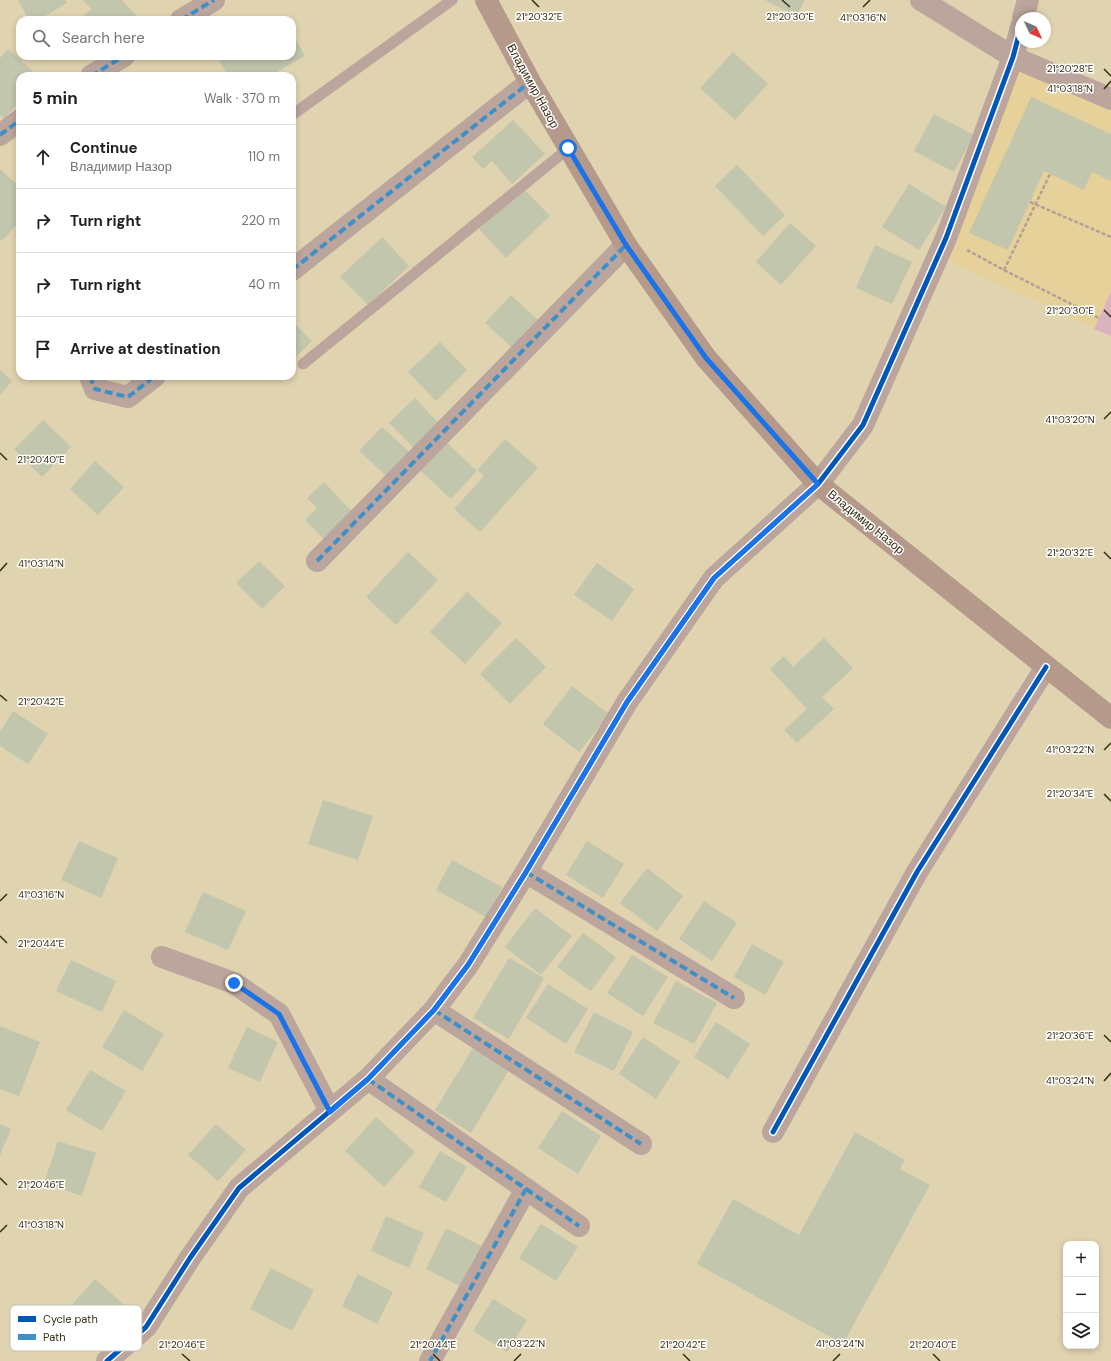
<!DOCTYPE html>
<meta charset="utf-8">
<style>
:root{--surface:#fff;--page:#f2f2f2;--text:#202124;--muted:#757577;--line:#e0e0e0}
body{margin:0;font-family:"DM Sans",sans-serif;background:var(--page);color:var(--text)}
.controls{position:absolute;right:12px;bottom:12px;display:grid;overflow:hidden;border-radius:8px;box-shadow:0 2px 6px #0003}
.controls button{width:36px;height:36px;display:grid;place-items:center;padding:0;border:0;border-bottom:1px solid var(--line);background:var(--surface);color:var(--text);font:20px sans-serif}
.compass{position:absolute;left:1015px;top:12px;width:36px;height:36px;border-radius:50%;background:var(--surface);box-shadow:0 2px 6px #0003;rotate:134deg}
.stop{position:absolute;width:12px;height:12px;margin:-9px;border:3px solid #1a73e8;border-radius:50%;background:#fff}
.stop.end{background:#1a73e8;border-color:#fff;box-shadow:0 1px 4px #0008}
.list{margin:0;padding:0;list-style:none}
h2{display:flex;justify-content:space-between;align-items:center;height:52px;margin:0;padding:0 16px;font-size:17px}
h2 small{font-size:13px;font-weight:400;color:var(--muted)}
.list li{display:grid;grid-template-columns:26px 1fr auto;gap:12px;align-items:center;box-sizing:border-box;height:64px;padding:0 16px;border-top:1px solid var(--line)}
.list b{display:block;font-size:15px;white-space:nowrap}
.list p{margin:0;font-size:13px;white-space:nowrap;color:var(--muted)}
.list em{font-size:13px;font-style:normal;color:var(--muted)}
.icon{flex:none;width:22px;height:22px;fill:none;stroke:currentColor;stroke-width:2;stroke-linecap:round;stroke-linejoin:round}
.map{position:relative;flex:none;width:1111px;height:1361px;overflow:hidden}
.search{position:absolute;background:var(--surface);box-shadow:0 2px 6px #0003;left:16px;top:16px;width:280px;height:44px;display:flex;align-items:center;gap:10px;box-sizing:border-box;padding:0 14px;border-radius:12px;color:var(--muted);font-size:15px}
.panel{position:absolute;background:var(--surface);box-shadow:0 2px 6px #0003;left:16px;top:72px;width:280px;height:308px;border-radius:12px}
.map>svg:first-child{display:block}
</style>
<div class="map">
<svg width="1111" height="1361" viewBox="0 0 1111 1361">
<rect width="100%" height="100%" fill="#e0d3af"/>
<path fill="#e6d19a" d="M1013,57L1111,99V336L938,256Z"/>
<path fill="#d9b3c0" d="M1111,292V336L1094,329Z"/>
<g fill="#c1c6ad">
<path d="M18,0H65L67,3L38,20H29Z"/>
<path d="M83,0H122L139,19L85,20L82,17L91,9Z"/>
<path d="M765,0H805L796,16Z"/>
<path d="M292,33L305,56L269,76H228L218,59L223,56H292Z"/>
<path d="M8,49L38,76H20V101L4,119L0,115V58Z"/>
<path d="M733,52L768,84L735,120L700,88Z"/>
<path d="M1031,97L1111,134V181L1092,172L1084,190L1044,171L1008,250L969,233Z"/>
<path d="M934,114L974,135L954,172L914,151Z"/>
<path d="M513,120L545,154L512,184L492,161L483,169L472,157Z"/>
<path d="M737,165L785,215L763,236L715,186Z"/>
<path d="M0,169L20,187V221L2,241L0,239Z"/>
<path d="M909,184L946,207L919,250L882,227Z"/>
<path d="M522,187L550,216L506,258L479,229Z"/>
<path d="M790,223L816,246L781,285L756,262Z"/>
<path d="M382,237L409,266L368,305L340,277Z"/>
<path d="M875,245L912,262L892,304L856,288Z"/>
<path d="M511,295L544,326L518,353L485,323Z"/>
<path d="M294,323L312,341L292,361V324Z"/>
<path d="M440,342L467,370L436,401L408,372Z"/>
<path d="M0,370L12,381L0,395Z"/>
<path d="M415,398L442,427L417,451L389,423Z"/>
<path d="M43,420L71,447L42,477L14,449Z"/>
<path d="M382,427L413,455L391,480L359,451Z"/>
<path d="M505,439L538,468L480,532L454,509L484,476L477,470Z"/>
<path d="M445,441L477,471L451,499L419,469Z"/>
<path d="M95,461L124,487L98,515L70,489Z"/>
<path d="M324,482L355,515L327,542L305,520L317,508L307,498Z"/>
<path d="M408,552L438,580L396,625L366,597Z"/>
<path d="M259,561L285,586L262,609L236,583Z"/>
<path d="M597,563L634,589L612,621L574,595Z"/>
<path d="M467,592L502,623L465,664L430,632Z"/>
<path d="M516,638L546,667L510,704L480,674Z"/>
<path d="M824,638L853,668L822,697L834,709L797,743L784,730L807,709L770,669L784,656L793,667Z"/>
<path d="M572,686L609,714L579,752L543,724Z"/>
<path d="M13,711L48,734L28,764L0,746V732Z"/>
<path d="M323,800L373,816L358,860L308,844Z"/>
<path d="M79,841L118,858L101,898L61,880Z"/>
<path d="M587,841L624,864L603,898L566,875Z"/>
<path d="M452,860L502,887L486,917L436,890Z"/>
<path d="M647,868L683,896L657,931L620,903Z"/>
<path d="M203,892L246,911L228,950L185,932Z"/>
<path d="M704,901L737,923L712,961L679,939Z"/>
<path d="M535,908L572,936L541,975L505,947Z"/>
<path d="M583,933L616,957L591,991L557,967Z"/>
<path d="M752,944L784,962L765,995L734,977Z"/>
<path d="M632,955L668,977L643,1016L607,993Z"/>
<path d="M509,958L544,978L509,1039L473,1018Z"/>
<path d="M71,960L116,981L102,1012L56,991Z"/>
<path d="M676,981L717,1003L694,1044L653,1023Z"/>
<path d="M548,984L588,1009L566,1044L526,1018Z"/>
<path d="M124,1010L164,1034L142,1071L102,1047Z"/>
<path d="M594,1012L633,1032L614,1071L574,1052Z"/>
<path d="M716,1022L750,1044L728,1079L694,1057Z"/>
<path d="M0,1026L40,1042L19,1096L0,1089Z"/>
<path d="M247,1027L278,1042L260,1082L228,1068Z"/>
<path d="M643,1037L680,1062L656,1099L619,1074Z"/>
<path d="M473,1048L509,1070L471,1133L435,1110Z"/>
<path d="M90,1070L126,1091L102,1131L66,1110Z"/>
<path d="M562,1111L601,1136L578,1174L538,1148Z"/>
<path d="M376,1117L415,1152L384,1187L345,1151Z"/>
<path d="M0,1124L11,1129L0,1155Z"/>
<path d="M216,1124L246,1150L218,1181L188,1155Z"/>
<path d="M855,1132L905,1160L900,1169L930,1185L843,1344L697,1264L733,1199L799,1235Z"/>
<path d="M58,1141L96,1153L82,1196L44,1183Z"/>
<path d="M440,1151L467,1167L446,1202L419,1187Z"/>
<path d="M386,1216L424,1233L409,1268L371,1251Z"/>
<path d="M541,1224L578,1247L556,1281L519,1258Z"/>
<path d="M446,1228L487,1249L466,1289L426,1269Z"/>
<path d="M271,1268L314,1290L292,1331L250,1309Z"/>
<path d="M358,1274L393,1292L377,1324L342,1306Z"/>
<path d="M95,1279L129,1309L101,1341L67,1310Z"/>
<path d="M493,1299L527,1320L507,1352L473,1331Z"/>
</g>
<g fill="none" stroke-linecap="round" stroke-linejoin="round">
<g stroke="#b3a294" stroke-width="2.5" stroke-dasharray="4 2" stroke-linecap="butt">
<path d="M1030,202L1111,237"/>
<path d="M967,250L1004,270L1050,174"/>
<path d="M1004,270L1099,318"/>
</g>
<g stroke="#bba59c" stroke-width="11">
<path d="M292,115L452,0"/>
<path d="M303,364L569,148"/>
</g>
<g stroke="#bba59c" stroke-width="22">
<path d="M921,0L1013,57L1111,99"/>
<path d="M1023,18L1028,0"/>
<path d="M181,20L214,0"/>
<path d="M91,76L124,56"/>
<path d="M0,135L20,120"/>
<path d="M292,270L530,82"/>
<path d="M90,376L95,389L128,397L155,376"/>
<path d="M317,561L626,245"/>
<path d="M526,872L734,998"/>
<path d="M162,957L234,983L279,1014L330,1111"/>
<path d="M434,1010L641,1144"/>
<path d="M368,1079L526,1189L430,1361"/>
<path d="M773,1132L917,872L1046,667"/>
<path d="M526,1189L579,1226"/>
<path d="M107,1361L146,1327L190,1258L239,1188L368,1079L434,1010L468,965L526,872L627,702L714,578L818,484L863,425L946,238L1013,57L1021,27"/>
</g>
<path stroke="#b5998b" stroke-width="22" d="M486,0L530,82L626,245L706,358L818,484L1111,718"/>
<g stroke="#3d90c8" stroke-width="4" stroke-dasharray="8 4" stroke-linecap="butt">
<path d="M181,20L214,0"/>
<path d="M91,76L124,56"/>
<path d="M0,135L20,120"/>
<path d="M292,270L530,82"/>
<path d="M90,376L95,389L128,397L155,376"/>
<path d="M317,561L626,245"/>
<path d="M526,872L734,998"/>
<path d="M434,1010L641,1144"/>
<path d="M368,1079L526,1189L430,1361"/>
<path d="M526,1189L579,1226"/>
</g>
<g stroke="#fff" stroke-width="8">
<g id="cycleway">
<path d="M773,1132L917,872L1046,667"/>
<path d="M107,1361L146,1327L190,1258L239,1188L368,1079L434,1010L468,965L526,872L627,702L714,578L818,484L863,425L946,238L1013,57L1021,27"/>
</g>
</g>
<use href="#cycleway" stroke="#0057b8" stroke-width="5"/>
</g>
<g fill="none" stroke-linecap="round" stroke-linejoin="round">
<path stroke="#1a73e8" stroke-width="5" d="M234,983L279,1014L330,1112L368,1079L434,1010L468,965L526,872L627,702L714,578L818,484L706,358L626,245L568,148"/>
</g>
<path fill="none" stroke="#362d12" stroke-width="1.5" d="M532,0L539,7M782,0L790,7M863,7L870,0M1104,69L1111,76M1104,89L1111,81M1104,310L1111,317M1104,419L1111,412M0,453L7,460M1104,552L1111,559M0,571L7,563M0,695L7,701M1104,750L1111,743M1104,794L1111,801M0,901L7,894M0,936L7,943M1104,1035L1111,1042M1104,1081L1111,1073M0,1178L7,1185M0,1232L7,1225M182,1354L190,1361M433,1354L440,1361M683,1354L690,1361M933,1354L940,1361M514,1361L521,1354M833,1361L840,1354"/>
<g text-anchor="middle" stroke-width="3" stroke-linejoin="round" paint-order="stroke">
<g font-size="12" fill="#362d12" stroke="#fff">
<text transform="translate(533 86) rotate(61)" y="4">Владимир Назор</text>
<text transform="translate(866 522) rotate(39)" y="4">Владимир Назор</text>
</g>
</g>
<rect x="10" y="1305" width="132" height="46" rx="6" fill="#fff" stroke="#c3c0b8" stroke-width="1"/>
<rect x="18" y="1316" width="18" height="6" fill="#0057b8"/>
<rect x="18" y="1334" width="18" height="6" fill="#3d90c8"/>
<g font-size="11" fill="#362d12">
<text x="43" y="1323">Cycle path</text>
<text x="43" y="1341">Path</text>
</g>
<g font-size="10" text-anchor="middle" fill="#362d12" stroke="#fff" stroke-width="3" stroke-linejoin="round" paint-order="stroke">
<text x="539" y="20">21°20'32"E</text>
<text x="790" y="20">21°20'30"E</text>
<text x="863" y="21">41°03'16"N</text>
<text x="1070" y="72">21°20'28"E</text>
<text x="1070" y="92">41°03'18"N</text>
<text x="1070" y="314">21°20'30"E</text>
<text x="1070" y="423">41°03'20"N</text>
<text x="41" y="463">21°20'40"E</text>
<text x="1070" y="556">21°20'32"E</text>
<text x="41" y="567">41°03'14"N</text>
<text x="41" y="705">21°20'42"E</text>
<text x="1070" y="753">41°03'22"N</text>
<text x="1070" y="797">21°20'34"E</text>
<text x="41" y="898">41°03'16"N</text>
<text x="41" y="947">21°20'44"E</text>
<text x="1070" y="1039">21°20'36"E</text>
<text x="1070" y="1084">41°03'24"N</text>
<text x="41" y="1188">21°20'46"E</text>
<text x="41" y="1228">41°03'18"N</text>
<text x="521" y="1347">41°03'22"N</text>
<text x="840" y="1347">41°03'24"N</text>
<text x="182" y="1348">21°20'46"E</text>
<text x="433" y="1348">21°20'44"E</text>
<text x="683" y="1348">21°20'42"E</text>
<text x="933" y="1348">21°20'40"E</text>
</g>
</svg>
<div class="controls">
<button>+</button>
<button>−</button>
<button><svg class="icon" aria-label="layers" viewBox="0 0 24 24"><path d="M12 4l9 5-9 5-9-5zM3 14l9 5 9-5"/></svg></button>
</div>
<svg class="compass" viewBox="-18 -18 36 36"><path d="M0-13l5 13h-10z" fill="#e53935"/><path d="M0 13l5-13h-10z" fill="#757577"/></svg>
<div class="stop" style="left:568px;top:148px"></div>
<div class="stop end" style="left:234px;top:983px"></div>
<div class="search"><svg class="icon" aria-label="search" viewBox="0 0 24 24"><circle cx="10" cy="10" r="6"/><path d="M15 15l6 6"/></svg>Search here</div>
<section class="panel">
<h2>5 min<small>Walk · 370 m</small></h2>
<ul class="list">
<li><svg class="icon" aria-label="ahead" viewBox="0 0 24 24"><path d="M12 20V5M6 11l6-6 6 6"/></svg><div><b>Continue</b><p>Владимир Назор</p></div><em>110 m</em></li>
<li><svg class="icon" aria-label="right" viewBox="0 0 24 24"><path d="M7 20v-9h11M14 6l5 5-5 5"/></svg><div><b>Turn right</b></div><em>220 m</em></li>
<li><svg class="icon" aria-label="right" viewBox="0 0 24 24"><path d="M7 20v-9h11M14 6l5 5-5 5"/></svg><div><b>Turn right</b></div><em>40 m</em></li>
<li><svg class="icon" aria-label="arrive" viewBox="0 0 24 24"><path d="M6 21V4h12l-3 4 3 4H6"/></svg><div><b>Arrive at destination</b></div></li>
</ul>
</section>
</div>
